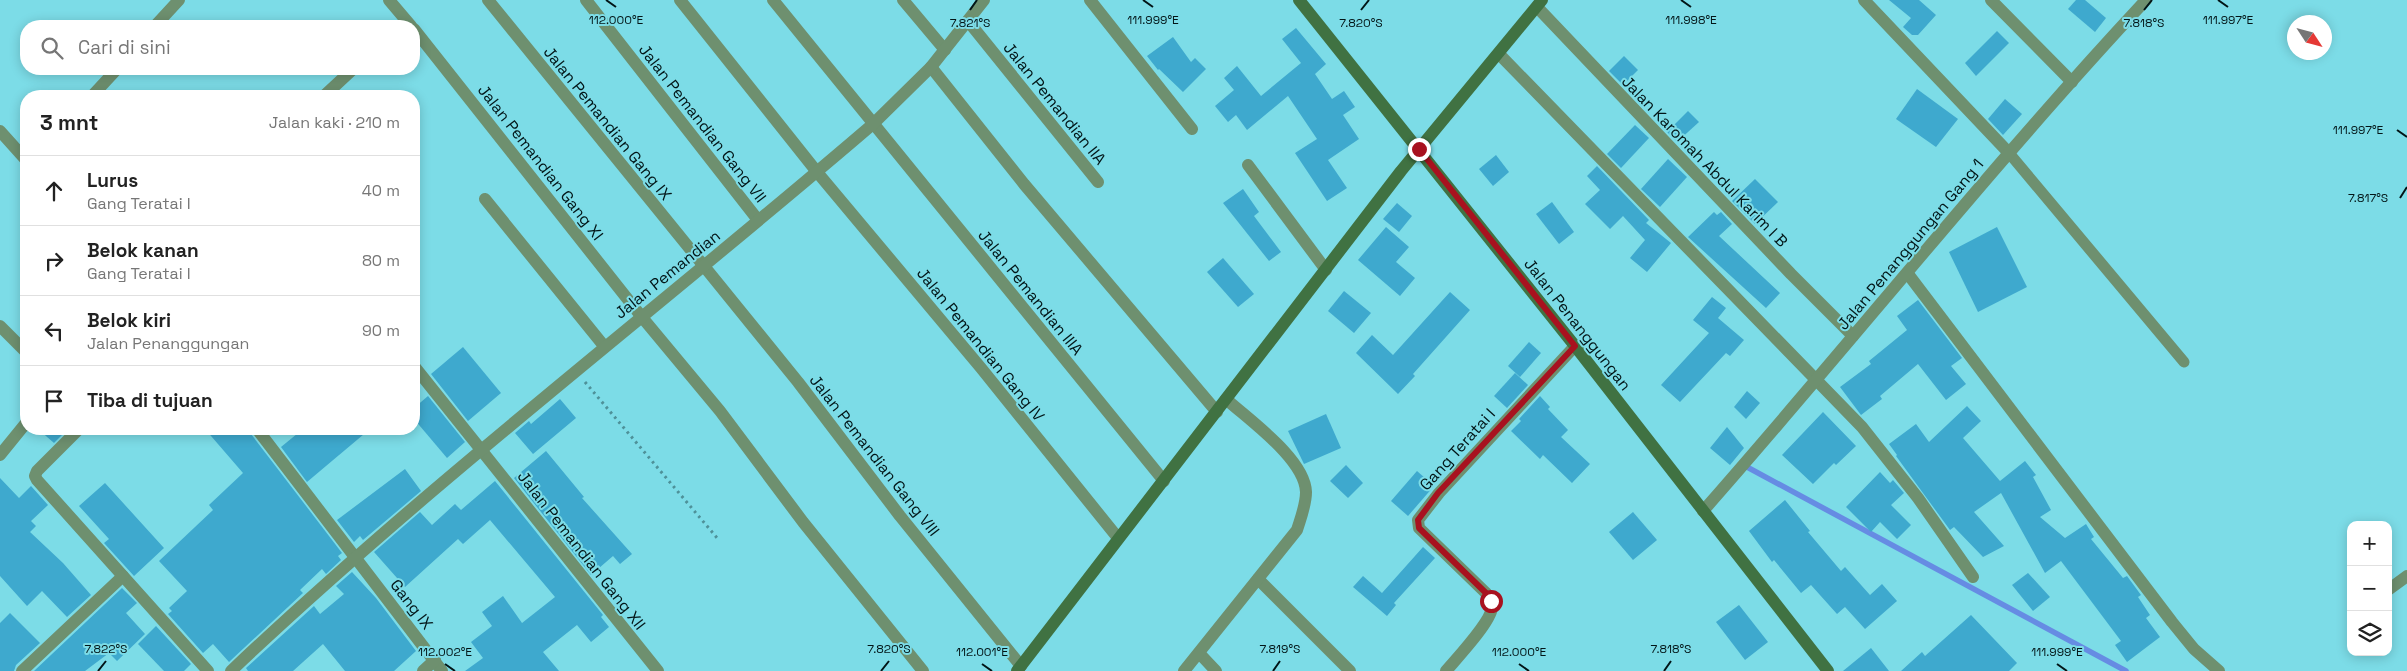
<!DOCTYPE html>
<html lang="id">
<meta charset="utf-8">
<style>
:root{--surface:#fff;--page:#f6f6f6;--text:#222;--muted:#767676;--line:#e0e0e0}
body{margin:0;font-family:"Space Grotesk",sans-serif;background:var(--page);color:var(--text)}
.controls{position:absolute;right:15px;bottom:15px;display:grid;overflow:hidden;border-radius:10px;box-shadow:0 2px 12px #0003}
.controls button{width:45px;height:45px;display:grid;place-items:center;padding:0;border:0;border-bottom:1px solid var(--line);background:var(--surface);color:var(--text);font:25px sans-serif}
.compass{position:absolute;left:2287px;top:15px;width:45px;height:45px;border-radius:50%;background:var(--surface);box-shadow:0 2px 12px #0003;rotate:126deg}
.stop{position:absolute;width:15px;height:15px;margin:-11px;border:4px solid #a8121f;border-radius:50%;background:#fff}
.stop.end{background:#a8121f;border-color:#fff;box-shadow:0 1px 5px #0008}
.list{margin:0;padding:0;list-style:none}
h2{display:flex;justify-content:space-between;align-items:center;height:65px;margin:0;padding:0 20px;font-size:21px}
h2 small{font-size:16px;font-weight:400;color:var(--muted)}
.list li{display:grid;grid-template-columns:32px 1fr auto;gap:15px;align-items:center;box-sizing:border-box;height:70px;padding:0 20px;border-top:1px solid var(--line)}
.list b{display:block;font-size:19px;white-space:nowrap}
.list p{margin:0;font-size:16px;white-space:nowrap;color:var(--muted)}
.list em{font-size:16px;font-style:normal;color:var(--muted)}
.icon{flex:none;width:28px;height:28px;fill:none;stroke:currentColor;stroke-width:2;stroke-linecap:round;stroke-linejoin:round}
.map{position:relative;flex:none;width:2407px;height:671px;overflow:hidden}
.search{position:absolute;background:var(--surface);box-shadow:0 2px 12px #0003;left:20px;top:20px;width:400px;height:55px;display:flex;align-items:center;gap:12px;box-sizing:border-box;padding:0 18px;border-radius:20px;color:var(--muted);font-size:19px}
.panel{position:absolute;background:var(--surface);box-shadow:0 2px 12px #0003;left:20px;top:90px;width:400px;height:345px;border-radius:20px}
.map>svg:first-child{display:block}
</style>
<div class="map">
<svg width="2407" height="671" viewBox="0 0 2407 671">
<rect width="100%" height="100%" fill="#7cdce7"/>
<g fill="none" stroke-linecap="round" stroke-linejoin="round">
<path stroke="#668ce3" stroke-width="5.5" d="M1747,467L2126,671"/>
</g>
<g fill="#3ea9ce">
<path d="M1889,0H1919L1936,15L1918,35H1912L1903,27L1911,18Z"/>
<path d="M2076,0H2085L2106,18L2095,32L2068,9Z"/>
<path d="M1296,28L1326,64L1315,74L1332,99L1344,91L1355,107L1343,115L1359,139L1328,160L1347,188L1327,201L1295,153L1317,139L1288,96L1247,130L1236,115L1228,122L1215,106L1234,90L1224,78L1237,66L1261,96L1301,63L1282,39Z"/>
<path d="M1997,31L2009,43L1976,76L1965,63Z"/>
<path d="M1173,37L1191,62L1195,58L1206,69L1183,92L1159,69L1158,70L1147,56Z"/>
<path d="M1624,56L1638,70L1623,85L1609,71Z"/>
<path d="M1917,89L1958,119L1936,147L1896,119Z"/>
<path d="M2005,99L2022,114L2003,135L1988,119Z"/>
<path d="M1688,111L1699,122L1677,142L1667,132Z"/>
<path d="M1635,125L1649,138L1621,168L1607,154Z"/>
<path d="M1496,155L1509,172L1493,186L1479,169Z"/>
<path d="M1668,159L1687,177L1660,207L1641,189Z"/>
<path d="M1597,166L1649,220L1646,223L1671,243L1647,272L1630,258L1645,240L1623,216L1610,229L1585,204L1600,190L1587,176Z"/>
<path d="M1755,179L1778,202L1755,224L1732,201Z"/>
<path d="M1243,189L1259,212L1254,216L1281,252L1269,261L1223,203Z"/>
<path d="M1552,202L1574,232L1559,244L1536,214Z"/>
<path d="M1397,203L1412,216L1399,232L1383,219Z"/>
<path d="M1714,212L1717,215L1721,212L1732,224L1719,236L1780,293L1766,308L1688,237Z"/>
<path d="M1386,227L1409,247L1396,262L1415,278L1400,296L1358,260Z"/>
<path d="M1997,227L2027,287L1978,312L1949,252Z"/>
<path d="M1223,258L1254,294L1238,307L1207,272Z"/>
<path d="M1344,291L1371,313L1354,333L1328,311Z"/>
<path d="M1450,292L1470,310L1413,374L1415,376L1398,394L1356,353L1372,335L1393,355Z"/>
<path d="M1712,297L1726,308L1718,318L1744,340L1730,356L1726,353L1680,402L1661,385L1709,333L1693,320Z"/>
<path d="M1918,300L1962,358L1951,366L1966,384L1946,400L1918,364L1880,396L1882,399L1861,415L1840,387L1871,364L1869,361L1907,330L1897,316Z"/>
<path d="M1529,342L1541,353L1520,377L1508,366Z"/>
<path d="M463,347L501,393L468,421L431,374Z"/>
<path d="M1515,373L1528,385L1507,408L1494,396Z"/>
<path d="M1747,391L1760,403L1746,419L1734,407Z"/>
<path d="M428,396L465,442L447,458L414,419V408Z"/>
<path d="M1540,396L1550,407L1548,409L1568,430L1561,437L1590,464L1572,483L1543,455L1540,459L1511,431L1521,421L1519,419Z"/>
<path d="M560,399L576,418L533,454L515,433L529,421L531,424Z"/>
<path d="M1967,406L1981,421L1963,438L2000,481L2025,461L2036,475L2033,477L2051,510L2040,517L2065,538L2086,524L2094,537L2091,539L2123,578L2127,576L2141,595L2138,597L2150,615L2146,618L2160,637L2127,662L2115,645L2121,641L2061,561L2045,573L2001,493L1974,512L2004,546L1983,557L1954,527L1950,530L1896,456L1897,455L1889,444L1916,424L1929,442Z"/>
<path d="M1823,412L1856,446L1836,465L1834,463L1813,484L1782,455Z"/>
<path d="M1326,414L1341,448L1304,464L1288,431Z"/>
<path d="M1727,427L1744,448L1730,465L1710,448Z"/>
<path d="M38,429H68L54,443Z"/>
<path d="M205,429H249L251,434L342,553L338,556L341,560L326,574L322,569L300,590L303,593L229,662L213,644L203,653L168,614L172,611L169,608L187,591L159,561L213,510L209,505L243,473Z"/>
<path d="M303,429H370L307,482L281,447Z"/>
<path d="M546,451L584,497L582,498L632,554L620,564L613,556L591,575L514,478Z"/>
<path d="M1346,465L1363,483L1348,498L1330,481Z"/>
<path d="M405,469L421,491L363,540L360,536L354,542L337,520Z"/>
<path d="M1417,471L1434,486L1408,516L1391,501Z"/>
<path d="M1880,472L1890,483L1893,480L1904,493L1891,505L1911,525L1897,539L1880,522L1871,532L1846,507Z"/>
<path d="M0,478L19,498L31,486L48,505L31,521L36,526L30,532L63,563L91,595L67,617L42,591L27,606L0,576Z"/>
<path d="M495,481L603,615L601,617L609,627L591,642L577,625L543,652L559,671H465L483,658L471,642L492,626L482,612L503,596L522,623L555,597L490,520L463,544L458,539L405,587L374,552L420,512L432,525L455,504L461,510Z"/>
<path d="M105,483L164,548L134,576L104,543L109,539L79,506Z"/>
<path d="M1785,500L1810,531L1808,532L1841,571L1845,567L1870,595L1882,584L1897,601L1865,629L1845,607L1837,614L1811,585L1801,593L1774,560L1772,562L1749,531Z"/>
<path d="M1633,512L1657,540L1633,560L1609,532Z"/>
<path d="M1423,547L1435,558L1394,603L1396,605L1387,616L1353,587L1363,576L1382,593Z"/>
<path d="M352,572L376,598L416,651L394,671H345L323,644L293,671H248L246,668L314,606L320,614L344,594L336,586Z"/>
<path d="M2028,573L2050,597L2033,611L2012,585Z"/>
<path d="M122,588L137,603L126,613L145,634L117,661L109,653L85,671H34Z"/>
<path d="M1739,605L1768,642L1745,660L1716,622Z"/>
<path d="M10,613L40,643L16,665L14,671H0V623Z"/>
<path d="M1971,615L2017,663L2009,671H1901L1922,652L1925,656Z"/>
<path d="M156,626L191,664L184,671H164L138,644Z"/>
<path d="M1871,648L1889,671H1843Z"/>
</g>
<g fill="none" stroke-linecap="round" stroke-linejoin="round">
<path stroke="#4e9199" stroke-width="3" stroke-dasharray="2.5 4" stroke-linecap="butt" d="M585,382L718,539"/>
<path stroke="#6e906f" stroke-width="11" d="M2009,153L2184,362"/>
<g stroke="#6e906f" stroke-width="12">
<path d="M389,0L411,26"/>
<path d="M488,0L798,382L900,516L1021,666"/>
<path d="M586,0L758,220"/>
<path d="M680,0L817,172L981,368L1118,538"/>
<path d="M773,0L1164,481"/>
<path d="M903,0L945,50"/>
<path d="M1090,0L1192,129"/>
<path d="M1864,0L2009,153"/>
<path d="M1991,0L2072,82"/>
<path d="M1537,7L1791,274L1853,336"/>
<path d="M968,21L1098,182"/>
<path d="M155,26L179,0"/>
<path d="M414,29L641,316L720,411L803,522L923,671"/>
<path d="M1499,54L1862,427L1918,498L1973,577"/>
<path d="M931,67L1024,184L1217,412"/>
<path d="M92,96L117,69"/>
<path d="M324,96L353,69"/>
<path d="M0,131L26,160"/>
<path d="M1248,165L1326,270"/>
<path d="M485,199L604,346"/>
<path d="M1908,274L2172,622L2194,649L2219,671"/>
<path d="M0,326L26,352"/>
<path d="M414,366L658,671"/>
<path d="M79,429L37,471L35,476L37,480L208,671"/>
<path d="M257,429L442,671"/>
<path d="M0,455L26,423"/>
<path d="M1703,511C1852,342 1992,165 2146,0"/>
<path d="M1258,579L1350,671"/>
<path d="M2388,590L2407,576"/>
<path d="M1199,653L1216,671"/>
<path d="M22,671L123,576"/>
<path d="M231,671C435,478 660,307 873,124L931,67L984,0"/>
<path d="M423,671L435,660"/>
<path d="M1184,671L1297,530C1301,517 1306,505 1306,492C1305,459 1249,420 1226,399"/>
<path d="M1446,671C1457,658 1490,623 1492,608C1493,602 1489,598 1486,593L1419,528L1418,520L1439,493L1575,346"/>
</g>
<g stroke="#407242" stroke-width="12">
<path d="M1299,0L1575,346L1828,671"/>
<path d="M1017,671L1401,171L1542,0"/>
</g>
</g>
<g fill="none" stroke-linecap="round" stroke-linejoin="round">
<path stroke="#a8121f" stroke-width="6" d="M1419,149L1575,346L1438,493L1418,520L1419,528L1486,593L1491,601"/>
</g>
<path fill="none" stroke="#021517" stroke-width="2" d="M606,0L616,7M1143,0L1153,7M1681,0L1691,7M2218,0L2228,7M970,10L977,0M1361,10L1369,0M2144,10L2152,0M2397,130L2407,137M2400,198L2407,187M445,664L455,671M982,664L992,671M1519,664L1529,671M2057,664L2067,671M98,671L106,661M881,671L889,661M1273,671L1280,661M1664,671L1671,661"/>
<g text-anchor="middle" stroke-width="4" stroke-linejoin="round" paint-order="stroke">
<g font-size="16" fill="#021517" stroke="#7cdce7">
<text transform="translate(1055 103) rotate(51)" y="6">Jalan Pemandian IIA</text>
<text transform="translate(608 123) rotate(51)" y="6">Jalan Pemandian Gang IX</text>
<text transform="translate(703 123) rotate(52)" y="6">Jalan Pemandian Gang VII</text>
<text transform="translate(1705 161) rotate(46)" y="6">Jalan Karomah Abdul Karim I B</text>
<text transform="translate(541 162) rotate(52)" y="6">Jalan Pemandian Gang XI</text>
<text transform="translate(1910 244) rotate(-50)" y="6">Jalan Penanggungan Gang 1</text>
<text transform="translate(667 274) rotate(-39)" y="6">Jalan Pemandian</text>
<text transform="translate(1031 292) rotate(51)" y="6">Jalan Pemandian IIIA</text>
<text transform="translate(1578 324) rotate(52)" y="6">Jalan Penanggungan</text>
<text transform="translate(981 344) rotate(51)" y="6">Jalan Pemandian Gang IV</text>
<text transform="translate(1457 449) rotate(-48)" y="6">Gang Teratai I</text>
<text transform="translate(875 455) rotate(52)" y="6">Jalan Pemandian Gang VIII</text>
<text transform="translate(582 550) rotate(52)" y="6">Jalan Pemandian Gang XII</text>
<text transform="translate(412 604) rotate(52)" y="6">Gang IX</text>
</g>
</g>
<g font-size="12" text-anchor="middle" fill="#021517" stroke="#7cdce7" stroke-width="4" stroke-linejoin="round" paint-order="stroke">
<text x="616" y="24">112.000°E</text>
<text x="1153" y="24">111.999°E</text>
<text x="1691" y="24">111.998°E</text>
<text x="2228" y="24">111.997°E</text>
<text x="970" y="27">7.821°S</text>
<text x="1361" y="27">7.820°S</text>
<text x="2144" y="27">7.818°S</text>
<text x="2358" y="134">111.997°E</text>
<text x="2368" y="202">7.817°S</text>
<text x="106" y="653">7.822°S</text>
<text x="889" y="653">7.820°S</text>
<text x="1280" y="653">7.819°S</text>
<text x="1671" y="653">7.818°S</text>
<text x="445" y="656">112.002°E</text>
<text x="982" y="656">112.001°E</text>
<text x="1519" y="656">112.000°E</text>
<text x="2057" y="656">111.999°E</text>
</g>
</svg>
<div class="controls">
<button>+</button>
<button>−</button>
<button><svg class="icon" aria-label="layers" viewBox="0 0 24 24"><path d="M12 4l9 5-9 5-9-5zM3 14l9 5 9-5"/></svg></button>
</div>
<svg class="compass" viewBox="-18 -18 36 36"><path d="M0-13l5 13h-10z" fill="#e53935"/><path d="M0 13l5-13h-10z" fill="#767676"/></svg>
<div class="stop" style="left:1491px;top:601px"></div>
<div class="stop end" style="left:1419px;top:149px"></div>
<div class="search"><svg class="icon" aria-label="search" viewBox="0 0 24 24"><circle cx="10" cy="10" r="6"/><path d="M15 15l6 6"/></svg>Cari di sini</div>
<section class="panel">
<h2>3 mnt<small>Jalan kaki · 210 m</small></h2>
<ul class="list">
<li><svg class="icon" aria-label="ahead" viewBox="0 0 24 24"><path d="M12 20V5M6 11l6-6 6 6"/></svg><div><b>Lurus</b><p>Gang Teratai I</p></div><em>40 m</em></li>
<li><svg class="icon" aria-label="right" viewBox="0 0 24 24"><path d="M7 20v-9h11M14 6l5 5-5 5"/></svg><div><b>Belok kanan</b><p>Gang Teratai I</p></div><em>80 m</em></li>
<li><svg class="icon" aria-label="left" viewBox="0 0 24 24"><path d="M17 20v-9H6M10 6l-5 5 5 5"/></svg><div><b>Belok kiri</b><p>Jalan Penanggungan</p></div><em>90 m</em></li>
<li><svg class="icon" aria-label="arrive" viewBox="0 0 24 24"><path d="M6 21V4h12l-3 4 3 4H6"/></svg><div><b>Tiba di tujuan</b></div></li>
</ul>
</section>
</div>
